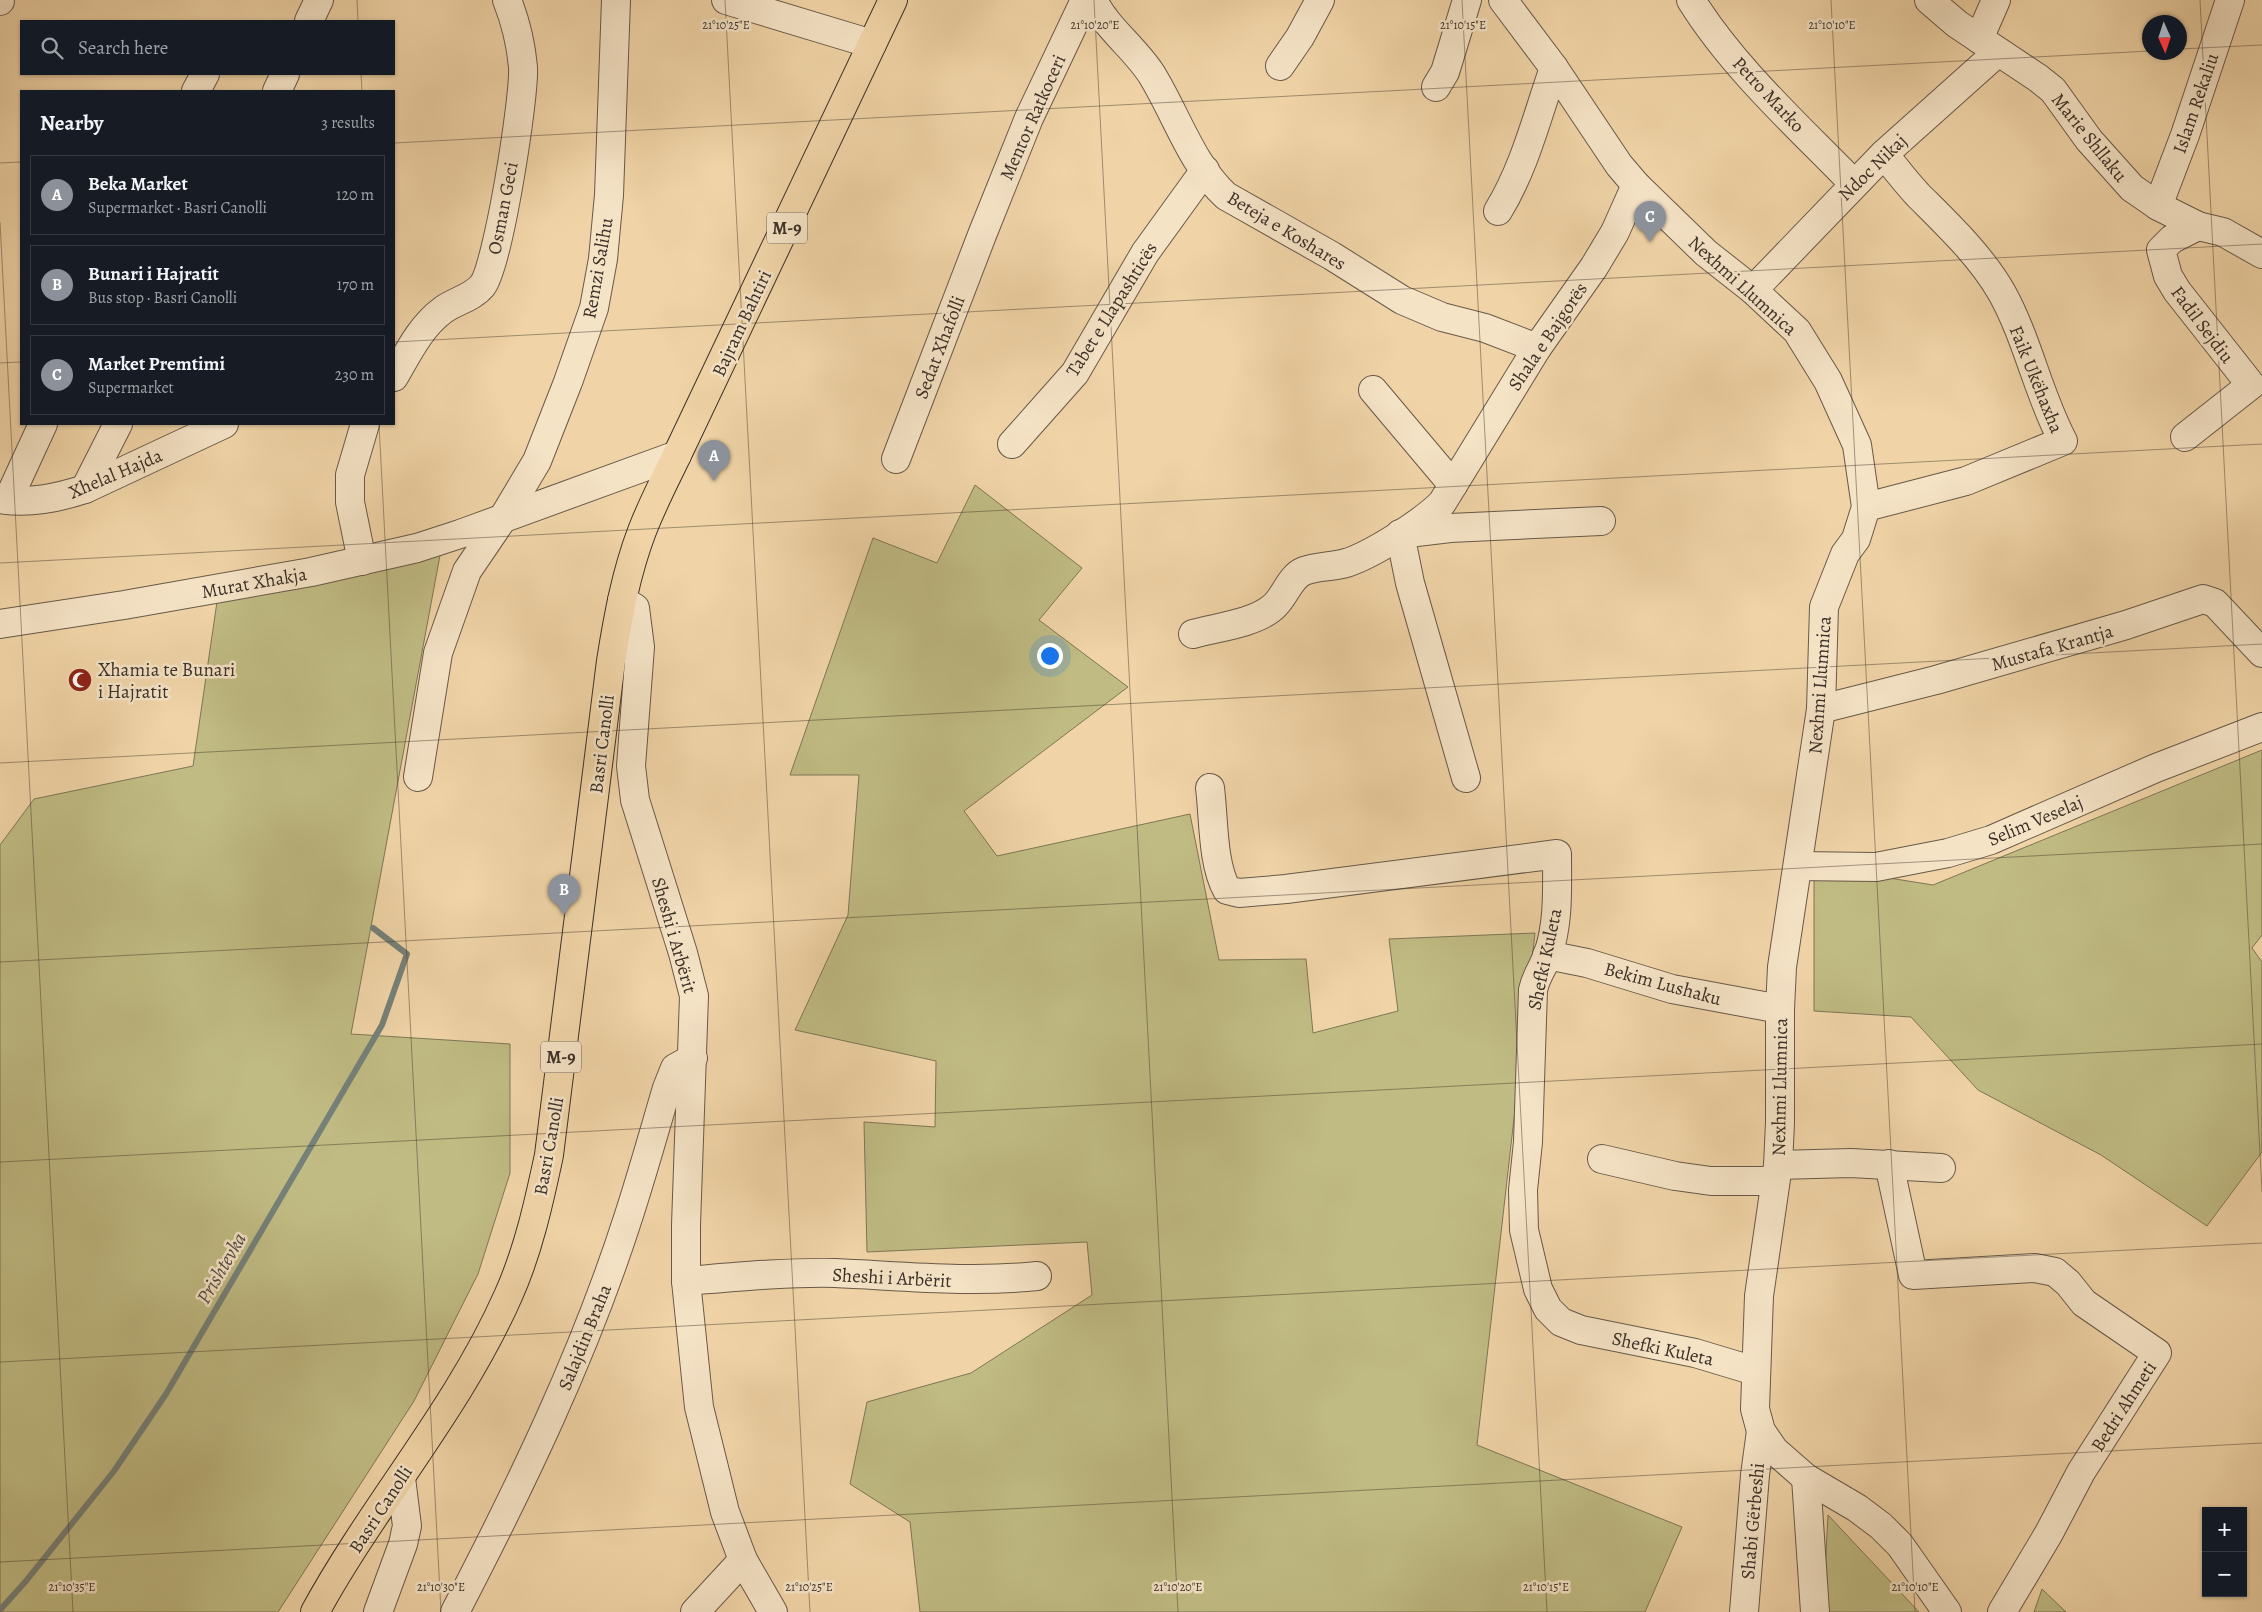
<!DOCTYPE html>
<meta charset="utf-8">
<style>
:root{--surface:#171b24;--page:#242831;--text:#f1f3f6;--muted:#9ea1a6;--line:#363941;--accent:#8c9099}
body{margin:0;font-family:Alegreya,serif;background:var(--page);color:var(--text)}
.controls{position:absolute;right:15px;bottom:15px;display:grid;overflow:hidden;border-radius:0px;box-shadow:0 1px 4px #0004}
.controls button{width:45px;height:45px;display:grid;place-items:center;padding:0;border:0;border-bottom:1px solid var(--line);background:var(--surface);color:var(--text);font:25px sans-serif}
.compass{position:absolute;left:2142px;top:15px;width:45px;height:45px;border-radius:50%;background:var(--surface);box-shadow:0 1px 4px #0004;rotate:177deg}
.you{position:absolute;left:1049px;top:655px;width:18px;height:18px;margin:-12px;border:4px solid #fff;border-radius:50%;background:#1a73e8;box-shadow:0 0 0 8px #1a73e833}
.badge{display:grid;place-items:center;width:32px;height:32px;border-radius:50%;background:var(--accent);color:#fff;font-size:16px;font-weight:700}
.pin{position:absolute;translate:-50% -41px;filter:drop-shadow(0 1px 2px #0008)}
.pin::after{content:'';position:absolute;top:26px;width:18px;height:15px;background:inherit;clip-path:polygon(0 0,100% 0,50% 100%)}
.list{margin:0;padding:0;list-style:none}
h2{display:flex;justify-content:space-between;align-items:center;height:65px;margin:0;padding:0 20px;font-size:21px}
h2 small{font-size:16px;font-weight:400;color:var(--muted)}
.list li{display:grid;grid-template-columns:32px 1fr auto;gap:15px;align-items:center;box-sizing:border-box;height:80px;margin:0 10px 10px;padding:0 10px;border:1px solid var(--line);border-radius:0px}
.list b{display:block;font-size:19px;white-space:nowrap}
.list p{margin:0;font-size:16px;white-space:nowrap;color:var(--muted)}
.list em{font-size:16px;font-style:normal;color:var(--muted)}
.icon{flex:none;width:28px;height:28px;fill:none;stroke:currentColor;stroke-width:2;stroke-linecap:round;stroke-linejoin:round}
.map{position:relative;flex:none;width:2262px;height:1612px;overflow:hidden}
.search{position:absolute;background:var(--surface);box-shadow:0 1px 4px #0004;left:20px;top:20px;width:375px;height:55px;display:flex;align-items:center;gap:12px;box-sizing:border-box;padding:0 18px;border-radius:0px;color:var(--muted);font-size:19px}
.panel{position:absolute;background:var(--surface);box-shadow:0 1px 4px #0004;left:20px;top:90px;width:375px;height:335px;border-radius:0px}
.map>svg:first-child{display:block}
</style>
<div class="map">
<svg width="2262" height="1612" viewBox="0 0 2262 1612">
<rect width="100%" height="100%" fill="#f0d4a7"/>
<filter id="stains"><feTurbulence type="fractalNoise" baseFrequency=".004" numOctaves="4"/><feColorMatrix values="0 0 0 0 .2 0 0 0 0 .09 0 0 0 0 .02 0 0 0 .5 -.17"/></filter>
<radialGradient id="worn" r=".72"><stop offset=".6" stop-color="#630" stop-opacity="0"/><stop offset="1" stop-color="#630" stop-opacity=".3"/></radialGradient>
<g fill="#c0bb83" stroke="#7e7656">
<path d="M975,485L1082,568L1039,620L1128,687L964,811L997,856L1190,814L1219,960L1306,959L1313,1033L1398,1011L1389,939L1535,933L1477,1445L1682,1527L1645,1612H920L910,1522L850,1484L867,1402L971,1373L1092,1295L1087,1242L867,1252L864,1122L935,1127L936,1061L795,1030L848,915L859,775H790L873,538L937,563Z"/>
<path d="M441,550L351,1034L510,1044V1173L478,1274L414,1401L278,1612H0V845L34,799L193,766L218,595Z"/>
<path d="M2262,750V935L2252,948L2262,962V1152L2207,1226L2101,1155L1978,1090L1911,1017L1814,1011V866L1933,885Z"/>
<path d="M1828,1515L1919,1612H1823Z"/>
<path d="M2042,1589L2066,1612H2034Z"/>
</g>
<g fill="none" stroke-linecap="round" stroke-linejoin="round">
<path stroke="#758179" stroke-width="6" d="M0,1610L26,1581L114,1471L166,1394L382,1025L407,954L373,928"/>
<g stroke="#685948" stroke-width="30">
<g id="minor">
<path d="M726,0L872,44"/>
<path d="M1093,0C1107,29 1135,48 1152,75C1176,114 1192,165 1226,196L1332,256L1402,300L1442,317L1485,328L1537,348"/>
<path d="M1503,0L1554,68L1619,165L1636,185L1706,253L1753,290L1797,331L1828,381L1857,445L1866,507L1856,539L1845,554L1824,607L1821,709L1782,967L1780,1009V1123L1778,1165L1759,1296L1755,1409L1761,1431L1774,1450L1806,1478L1857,1508L1881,1526L1900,1545L1947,1612"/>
<path d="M1691,0C1734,69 1798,126 1854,184"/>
<path d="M1929,0L1957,24L2038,78L2053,90L2089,140L2132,188L2158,206L2198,226L2223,232L2262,254"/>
<path d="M0,1V0"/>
<path d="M309,21L319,0"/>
<path d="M1979,39L1996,0"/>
<path d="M1280,66L1300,37L1320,0"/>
<path d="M1436,87L1445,72L1467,0"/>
<path d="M196,91L205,74"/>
<path d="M277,91L285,74"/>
<path d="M2158,206L2185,135L2230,0"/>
<path d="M1498,211C1525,167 1537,116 1554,68"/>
<path d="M1753,290L1884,154L1998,52"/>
<path d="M394,377C408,353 420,327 443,310C455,301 472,298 482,286C498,268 525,95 523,67C521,45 515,20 507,0"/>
<path d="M1373,390L1453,485"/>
<path d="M2185,437L2251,385L2177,291L2168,276L2161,250L2172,239L2198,226"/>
<path d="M1012,444L1075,373L1145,253L1205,170"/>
<path d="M896,459L982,235L1029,118L1085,0"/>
<path d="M85,489L118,424"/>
<path d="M0,499C29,504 57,498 85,489L224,424"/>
<path d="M8,500L43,424"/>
<path d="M1866,507L1966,481L2063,441C2038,394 2028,340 2002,293C1981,256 1948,225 1918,195C1906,182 1895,168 1884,154"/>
<path d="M362,561L350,502V475L365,424"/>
<path d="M622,600L635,608L640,647L631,766L635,800L683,953L694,996L686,1225V1281L699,1407L725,1512L743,1560L773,1612"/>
<path d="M0,624L124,605L311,572L417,548L460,534L677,455"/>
<path d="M1193,634C1218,627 1252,624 1272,608C1285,598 1289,577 1304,571C1317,566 1332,567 1346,563C1372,555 1423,522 1442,503L1537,348L1594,267L1615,232L1636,185"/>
<path d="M1821,709L1936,680L2126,625L2203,599L2215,603L2262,653"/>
<path d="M418,777L438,653L467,571L503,518L537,461L568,382L594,308L603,259L609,195L616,0"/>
<path d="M1466,778L1410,583L1400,534L1450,528L1601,521"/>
<path d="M1210,788C1214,819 1212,863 1227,890L1239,893L1286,889L1557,854C1557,887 1559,923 1548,954C1543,969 1537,973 1533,990L1528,1142L1523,1190L1524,1230L1538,1289L1548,1309L1561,1322L1581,1330L1695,1353L1755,1371"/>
<path d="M1798,866L1876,867L1948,853L1991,840L2156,768L2262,727"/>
<path d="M1547,955L1587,963L1672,989L1780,1009"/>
<path d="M1602,1159L1675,1176L1711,1181H1775"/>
<path d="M1889,1164L1913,1275L2035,1268L2055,1272L2068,1283L2084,1303L2157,1353L2081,1472L2049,1533L2002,1612"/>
<path d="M1778,1165L1851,1163L1941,1168"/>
<path d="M686,1281C735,1277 785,1272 835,1273C903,1276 970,1283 1037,1276"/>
<path d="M1806,1478L1815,1612"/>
<path d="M378,1612L403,1544L407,1526L401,1478"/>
<path d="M455,1612C521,1485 584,1355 628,1218C642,1175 654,1132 667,1088L675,1068L693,1058"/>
<path d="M695,1612L743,1560"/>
<path d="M1744,1612L1755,1475L1761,1431"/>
</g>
</g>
<g stroke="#3b3028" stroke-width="30">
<path id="major" d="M315,1612C374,1504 458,1409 508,1296C528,1252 539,1202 549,1155L611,661C618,617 626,573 642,531C652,505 665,480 677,455L893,0"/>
</g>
<use href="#minor" stroke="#f5e3c6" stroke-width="28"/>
<use href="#major" stroke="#f0d4a7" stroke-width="28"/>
</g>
<path fill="none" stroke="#3b3028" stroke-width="1" stroke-opacity="0.45" d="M357,0L358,21M725,0L810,1612M1094,0L1178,1612M1462,0L1547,1612M1831,0L1915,1612M2200,0L2262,1192M2180,49L2262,45M361,74L362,91M394,143L2150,51M0,163L21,162M0,222L73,1612M394,342L2262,244M0,363L21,362M379,424L441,1612M0,563L2262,444M0,763L2262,644M0,962L2262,844M0,1162L2262,1044M0,1362L2262,1243M0,1562L2262,1443"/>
<defs>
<g id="mosque-disc" transform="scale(1.25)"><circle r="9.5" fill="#8f2418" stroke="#f5e3c6"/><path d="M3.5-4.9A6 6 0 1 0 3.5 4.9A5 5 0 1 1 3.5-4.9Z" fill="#fff"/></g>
</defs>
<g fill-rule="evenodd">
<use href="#mosque-disc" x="80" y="680"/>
</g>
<g text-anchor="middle" stroke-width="5" stroke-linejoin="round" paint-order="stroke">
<g fill="#f5e3c6" stroke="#736657" stroke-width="1">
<rect x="767" y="212.5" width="40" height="31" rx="4"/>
<rect x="541" y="1041.5" width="40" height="31" rx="4"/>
</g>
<g font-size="18" font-weight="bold" fill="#3b3028">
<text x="787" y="234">M-9</text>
<text x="561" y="1063">M-9</text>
</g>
<g font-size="19" fill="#3b3028" stroke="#f5e3c6">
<text transform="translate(1769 94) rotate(47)" y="7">Petro Marko</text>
<text transform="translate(2195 103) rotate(-71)" y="7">Islam Rekaliu</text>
<text transform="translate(1032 117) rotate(-66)" y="7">Mentor Ratkoceri</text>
<text transform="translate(2090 137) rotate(51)" y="7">Marie Shllaku</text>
<text transform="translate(1872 167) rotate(-44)" y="7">Ndoc Nikaj</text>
<text transform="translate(502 208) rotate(-79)" y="7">Osman Geci</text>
<text transform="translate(1287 230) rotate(31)" y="7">Beteja e Koshares</text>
<text transform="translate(597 268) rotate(-80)" y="7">Remzi Salihu</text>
<text transform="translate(1743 285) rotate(42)" y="7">Nexhmi Llumnica</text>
<text transform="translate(1111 309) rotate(-58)" y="7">Tabet e Llapashticës</text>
<text transform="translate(741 323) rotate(-65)" y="7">Bajram Bahtiri</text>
<text transform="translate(2203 324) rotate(53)" y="7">Fadil Sejdiu</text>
<text transform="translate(1547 336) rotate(-56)" y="7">Shala e Bajgorës</text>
<text transform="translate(939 347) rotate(-69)" y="7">Sedat Xhafolli</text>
<text transform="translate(2037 379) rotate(68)" y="7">Faik Ukëhaxha</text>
<text transform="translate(115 473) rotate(-23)" y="7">Xhelal Hajda</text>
<text transform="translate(254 582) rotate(-10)" y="7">Murat Xhakja</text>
<text transform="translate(2052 647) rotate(-16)" y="7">Mustafa Krantja</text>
<text transform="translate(1819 685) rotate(-86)" y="7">Nexhmi Llumnica</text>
<text transform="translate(601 744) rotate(-83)" y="7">Basri Canolli</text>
<text transform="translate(2035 820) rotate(-23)" y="7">Selim Veselaj</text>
<text transform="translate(675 935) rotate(74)" y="7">Sheshi i Arbërit</text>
<text transform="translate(1544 959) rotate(-78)" y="7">Shefki Kuleta</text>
<text transform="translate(1663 983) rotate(15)" y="7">Bekim Lushaku</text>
<text transform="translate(1779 1087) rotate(-89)" y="7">Nexhmi Llumnica</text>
<text transform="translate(548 1146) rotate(-80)" y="7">Basri Canolli</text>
<text transform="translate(892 1277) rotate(3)" y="7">Sheshi i Arbërit</text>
<text transform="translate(584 1337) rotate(-68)" y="7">Salajdin Braha</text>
<text transform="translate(1663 1348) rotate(12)" y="7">Shefki Kuleta</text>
<text transform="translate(2123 1406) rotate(-57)" y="7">Bedri Ahmeti</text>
<text transform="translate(380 1509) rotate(-57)" y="7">Basri Canolli</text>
<text transform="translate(1752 1521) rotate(-85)" y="7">Shabi Gërbeshi</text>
</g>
<g font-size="19" fill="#3b3028" stroke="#f5e3c6" text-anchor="start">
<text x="98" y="676">Xhamia te Bunari<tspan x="98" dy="22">i Hajratit</tspan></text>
</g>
<g font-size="20" font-style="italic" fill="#4e4b43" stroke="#f5e3c6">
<text transform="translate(221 1268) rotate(-60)" y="7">Prishtevka</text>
</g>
</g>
<g font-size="12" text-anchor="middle" fill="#3b3028" stroke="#f5e3c6" stroke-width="5" stroke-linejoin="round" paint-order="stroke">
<text x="726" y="29">21°10'25"E</text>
<text x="1095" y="29">21°10'20"E</text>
<text x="1463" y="29">21°10'15"E</text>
<text x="1832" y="29">21°10'10"E</text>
<text x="72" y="1591">21°10'35"E</text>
<text x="441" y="1591">21°10'30"E</text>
<text x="809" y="1591">21°10'25"E</text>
<text x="1178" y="1591">21°10'20"E</text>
<text x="1546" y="1591">21°10'15"E</text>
<text x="1915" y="1591">21°10'10"E</text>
</g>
<rect width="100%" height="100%" filter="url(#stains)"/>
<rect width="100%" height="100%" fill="url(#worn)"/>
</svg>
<div class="controls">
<button>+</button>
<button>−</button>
</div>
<svg class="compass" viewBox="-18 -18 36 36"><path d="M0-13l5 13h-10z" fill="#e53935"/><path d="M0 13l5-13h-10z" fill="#9ea1a6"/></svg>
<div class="you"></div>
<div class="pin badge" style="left:714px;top:481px">A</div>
<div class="pin badge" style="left:564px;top:915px">B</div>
<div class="pin badge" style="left:1650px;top:242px">C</div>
<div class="search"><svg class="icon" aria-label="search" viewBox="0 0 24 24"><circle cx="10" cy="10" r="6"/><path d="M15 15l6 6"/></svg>Search here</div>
<section class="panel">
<h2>Nearby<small>3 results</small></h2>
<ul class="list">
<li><span class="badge">A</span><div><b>Beka Market</b><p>Supermarket · Basri Canolli</p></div><em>120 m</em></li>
<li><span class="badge">B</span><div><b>Bunari i Hajratit</b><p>Bus stop · Basri Canolli</p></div><em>170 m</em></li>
<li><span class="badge">C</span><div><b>Market Premtimi</b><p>Supermarket</p></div><em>230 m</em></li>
</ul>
</section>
</div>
